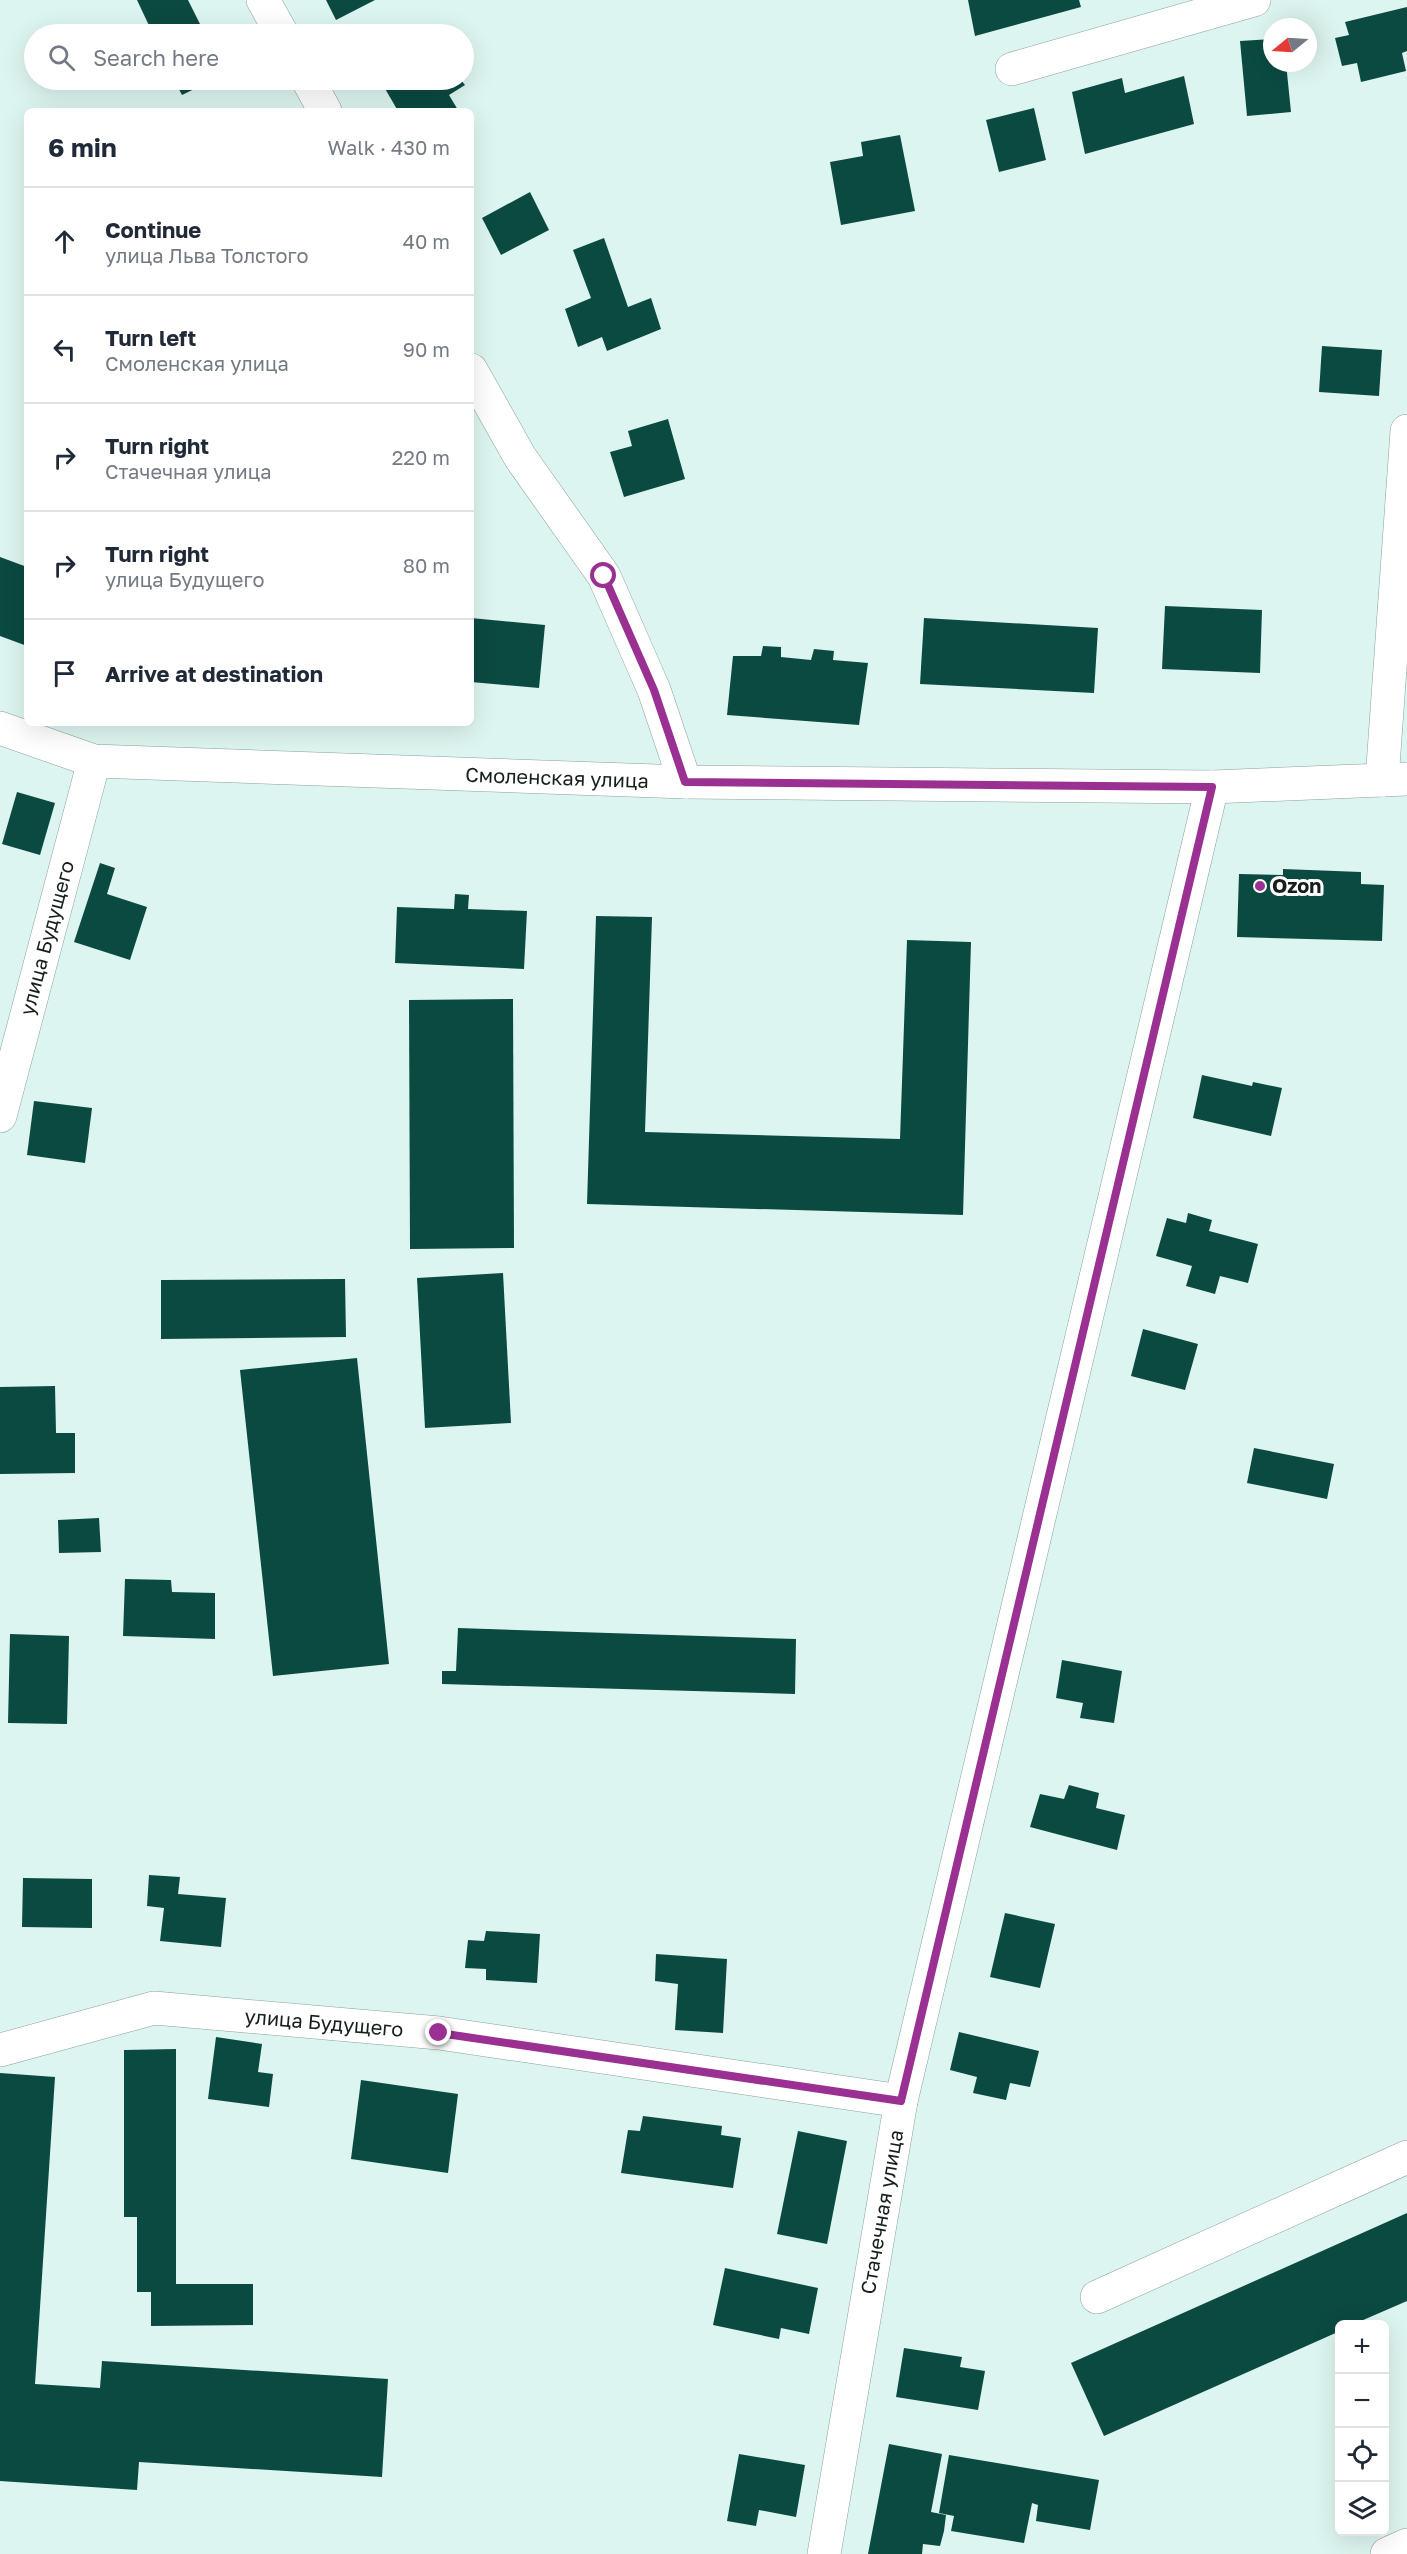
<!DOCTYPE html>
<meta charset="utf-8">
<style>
:root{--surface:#fff;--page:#f2f2f3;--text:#1f2937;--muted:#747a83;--line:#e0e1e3}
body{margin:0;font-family:"Golos Text",sans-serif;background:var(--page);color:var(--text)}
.controls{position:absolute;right:18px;bottom:18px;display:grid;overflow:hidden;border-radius:9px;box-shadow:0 6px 24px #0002}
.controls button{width:54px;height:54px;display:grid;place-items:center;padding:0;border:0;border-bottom:2px solid var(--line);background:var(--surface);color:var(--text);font:30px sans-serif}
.compass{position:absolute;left:1263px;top:18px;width:54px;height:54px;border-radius:50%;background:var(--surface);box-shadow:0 6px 24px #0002;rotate:252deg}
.stop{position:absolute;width:18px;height:18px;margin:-14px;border:4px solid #9a3092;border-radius:50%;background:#fff}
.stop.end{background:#9a3092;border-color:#fff;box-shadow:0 2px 6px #0008}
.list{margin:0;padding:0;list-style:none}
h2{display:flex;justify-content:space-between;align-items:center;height:78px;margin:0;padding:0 24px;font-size:26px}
h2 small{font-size:20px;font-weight:400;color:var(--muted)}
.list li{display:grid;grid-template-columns:39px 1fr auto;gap:18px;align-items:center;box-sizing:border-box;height:108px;padding:0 24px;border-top:2px solid var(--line)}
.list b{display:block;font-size:22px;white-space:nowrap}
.list p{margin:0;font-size:20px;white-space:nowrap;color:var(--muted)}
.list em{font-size:20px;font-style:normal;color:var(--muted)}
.icon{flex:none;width:33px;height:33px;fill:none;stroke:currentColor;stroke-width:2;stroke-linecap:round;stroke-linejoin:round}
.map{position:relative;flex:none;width:1407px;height:2554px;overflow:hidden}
.search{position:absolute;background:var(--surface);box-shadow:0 6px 24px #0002;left:24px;top:24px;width:450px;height:66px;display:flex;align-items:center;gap:15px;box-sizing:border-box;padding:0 21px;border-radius:33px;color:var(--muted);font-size:22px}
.panel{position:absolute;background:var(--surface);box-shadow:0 6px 24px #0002;left:24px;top:108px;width:450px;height:618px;border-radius:9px}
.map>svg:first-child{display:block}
</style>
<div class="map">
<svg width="1407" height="2554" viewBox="0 0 1407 2554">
<rect width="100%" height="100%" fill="#ddf5f0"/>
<g fill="#0b4a41">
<path d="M137,0H188L205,34H153Z"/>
<path d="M326,0H375L336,20Z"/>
<path d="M968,0H1079L1081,7L975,36Z"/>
<path d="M1407,7V51L1402,53L1406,71L1361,82L1357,63L1342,66L1335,38L1349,35L1345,22Z"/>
<path d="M1272,39V63H1286L1291,112L1247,116L1240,41Z"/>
<path d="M1184,76L1194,124L1085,154L1072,92L1122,78L1125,93Z"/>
<path d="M174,80H213L182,95Z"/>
<path d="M380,80H461L465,85L449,95L458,110L456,111H398Z"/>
<path d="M1034,108L1046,160L999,172L986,120Z"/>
<path d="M900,135L915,211L841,225L830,162L863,156L861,142Z"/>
<path d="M530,192L549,230L501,255L482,218Z"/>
<path d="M604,238L628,307L651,298L661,329L607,351L602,337L578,347L565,309L591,298L573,250Z"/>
<path d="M1322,346L1382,350L1379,396L1319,392Z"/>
<path d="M668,419L685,479L624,497L610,452L632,446L628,431Z"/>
<path d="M0,557L27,567V646L0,636Z"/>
<path d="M1165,606L1262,610L1260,673L1162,669Z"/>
<path d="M471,618L545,625L539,688L471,682Z"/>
<path d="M924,618L1098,628L1094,693L920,684Z"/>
<path d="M763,646L781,647V657L811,660L814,649L834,651L833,660L868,663L859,725L727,715L733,656H761Z"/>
<path d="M17,792L55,803L40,855L2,844Z"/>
<path d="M100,863L115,868L107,894L147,907L130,960L74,942Z"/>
<path d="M1283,869L1361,872V884L1384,885L1382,941L1237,937L1239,874L1283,875Z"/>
<path d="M455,894L469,895L468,909L527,911L524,969L395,963L397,907L454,909Z"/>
<path d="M596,916L652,917L645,1132L900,1139L907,940L971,942L963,1215L587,1204Z"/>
<path d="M513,999L514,1248L410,1249L409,1000Z"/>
<path d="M1202,1075L1252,1086L1253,1082L1282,1088L1271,1136L1193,1118Z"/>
<path d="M34,1101L92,1108L85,1163L27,1155Z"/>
<path d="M1188,1213L1212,1220L1209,1231L1258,1244L1248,1283L1220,1276L1215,1294L1186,1286L1192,1266L1156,1256L1167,1218L1186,1223Z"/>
<path d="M503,1273L511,1423L425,1428L417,1278Z"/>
<path d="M345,1279L346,1337L161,1339V1280Z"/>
<path d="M1143,1329L1198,1344L1185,1390L1131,1376Z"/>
<path d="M357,1358L389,1664L273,1676L240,1370Z"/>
<path d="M55,1386L56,1433H75V1473L0,1474V1387Z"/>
<path d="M1254,1448L1334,1464L1327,1499L1247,1483Z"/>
<path d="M99,1518L101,1552L59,1553L58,1520Z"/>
<path d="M125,1579L171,1580L172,1592L215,1593V1639L123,1636Z"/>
<path d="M458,1628L796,1639L795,1694L442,1684V1671H456Z"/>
<path d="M10,1634L69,1636L67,1724L8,1723Z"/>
<path d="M1062,1660L1122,1671L1114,1723L1080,1718L1083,1703L1056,1698Z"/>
<path d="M1069,1785L1099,1793L1096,1808L1125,1815L1117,1850L1030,1827L1040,1794L1064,1799Z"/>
<path d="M149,1875L180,1877L178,1894L226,1898L221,1947L160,1941L164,1908L147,1906Z"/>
<path d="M23,1878L92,1879V1928L22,1927Z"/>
<path d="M1005,1913L1055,1924L1040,1988L990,1977Z"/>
<path d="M486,1931L540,1934L537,1983L486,1980V1969L465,1968L468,1940L484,1941Z"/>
<path d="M656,1954L727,1959L723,2033L675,2030L678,1984L655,1981Z"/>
<path d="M959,2032L1039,2051L1030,2087L1010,2083L1006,2100L973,2093L977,2077L950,2070Z"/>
<path d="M216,2037L262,2044L258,2072L273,2074L269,2107L208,2099Z"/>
<path d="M176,2049V2284H253V2325L151,2326V2292H137V2217H124V2050Z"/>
<path d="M0,2073L55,2077L35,2384L100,2388L102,2361L388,2379L382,2477L139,2462L137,2490L0,2481Z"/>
<path d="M361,2080L458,2094L448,2173L351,2159Z"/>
<path d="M643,2116L722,2126L721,2135L741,2138L733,2188L621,2173L628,2130L640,2131Z"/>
<path d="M798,2131L847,2141L827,2244L777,2234Z"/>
<path d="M1407,2213V2301L1354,2324H1340V2331L1104,2436L1071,2363Z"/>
<path d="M725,2268L818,2288L809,2334L781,2328L779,2339L713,2325Z"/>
<path d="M904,2348L962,2357L960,2367L985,2371L978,2410L896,2397Z"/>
<path d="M889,2444L942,2454L931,2512L946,2515L944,2531L940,2546L923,2544L922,2554H868Z"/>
<path d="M739,2454L805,2465L796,2517L759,2510L756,2526L727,2521Z"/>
<path d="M949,2455L1099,2480L1090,2530L1036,2521L1038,2505L1032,2503L1024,2543L951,2531L954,2516L939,2513Z"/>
</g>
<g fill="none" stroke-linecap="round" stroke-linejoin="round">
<g stroke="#8ba19c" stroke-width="34">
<g id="minor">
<path d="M263,0L282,34"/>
<path d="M1012,69L1254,0"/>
<path d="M308,80L325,111"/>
<path d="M471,370L520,457L604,576L654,690L685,782"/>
<path d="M1382,780L1407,431"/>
<path d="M0,1116L94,761"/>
<path d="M0,2050L154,2008L439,2033L901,2101"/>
<path d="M1097,2297L1407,2157"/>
<path d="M824,2554L901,2101L1212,787"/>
<path d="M1387,2554L1407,2545"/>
</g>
</g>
<g stroke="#8ba19c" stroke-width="34">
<path id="major" d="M0,728L94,761L685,782L1212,787L1407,779"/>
</g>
<use href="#minor" stroke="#fff" stroke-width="33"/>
<use href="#major" stroke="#fff" stroke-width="33"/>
</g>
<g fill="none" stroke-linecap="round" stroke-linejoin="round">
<path stroke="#9a3092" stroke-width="8" d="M439,2033L901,2101L1212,787L685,782L654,690L604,576"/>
</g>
<circle fill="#9a3092" stroke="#fff" stroke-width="2" cx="1260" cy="886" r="6"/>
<g text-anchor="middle" stroke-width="6" stroke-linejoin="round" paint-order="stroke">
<g font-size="20" fill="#161f1d" stroke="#fff">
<text transform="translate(557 778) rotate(2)" y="7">Смоленская улица</text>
<text transform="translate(47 938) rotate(-75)" y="7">улица Будущего</text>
<text transform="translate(324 2023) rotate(5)" y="7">улица Будущего</text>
<text transform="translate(882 2212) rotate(-80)" y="7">Стачечная улица</text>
</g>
<g font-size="20" font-weight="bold" fill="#161f1d" stroke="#fff" text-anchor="start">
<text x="1272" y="893">Ozon</text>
</g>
</g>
</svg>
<div class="controls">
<button>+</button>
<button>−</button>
<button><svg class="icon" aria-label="locate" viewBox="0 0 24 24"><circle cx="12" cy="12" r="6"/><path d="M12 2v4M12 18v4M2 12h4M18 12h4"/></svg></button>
<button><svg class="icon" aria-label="layers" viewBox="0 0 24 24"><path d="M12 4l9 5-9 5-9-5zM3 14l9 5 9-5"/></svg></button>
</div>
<svg class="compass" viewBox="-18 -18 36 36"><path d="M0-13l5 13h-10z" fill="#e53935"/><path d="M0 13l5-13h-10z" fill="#747a83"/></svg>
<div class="stop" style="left:604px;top:576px"></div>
<div class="stop end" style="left:439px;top:2033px"></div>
<div class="search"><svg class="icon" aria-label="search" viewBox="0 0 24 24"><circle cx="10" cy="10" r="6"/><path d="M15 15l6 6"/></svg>Search here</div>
<section class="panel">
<h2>6 min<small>Walk · 430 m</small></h2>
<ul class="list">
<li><svg class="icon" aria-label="ahead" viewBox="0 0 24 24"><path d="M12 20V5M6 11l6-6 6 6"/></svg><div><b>Continue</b><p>улица Льва Толстого</p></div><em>40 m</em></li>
<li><svg class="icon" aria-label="left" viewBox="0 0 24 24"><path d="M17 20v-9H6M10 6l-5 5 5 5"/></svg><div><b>Turn left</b><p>Смоленская улица</p></div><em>90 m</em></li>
<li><svg class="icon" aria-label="right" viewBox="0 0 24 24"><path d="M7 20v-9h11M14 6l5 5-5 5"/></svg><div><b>Turn right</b><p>Стачечная улица</p></div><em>220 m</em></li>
<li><svg class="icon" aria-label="right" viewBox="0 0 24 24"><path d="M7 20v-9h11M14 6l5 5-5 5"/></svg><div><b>Turn right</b><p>улица Будущего</p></div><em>80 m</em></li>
<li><svg class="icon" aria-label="arrive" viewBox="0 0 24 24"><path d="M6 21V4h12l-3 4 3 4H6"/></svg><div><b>Arrive at destination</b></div></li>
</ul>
</section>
</div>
